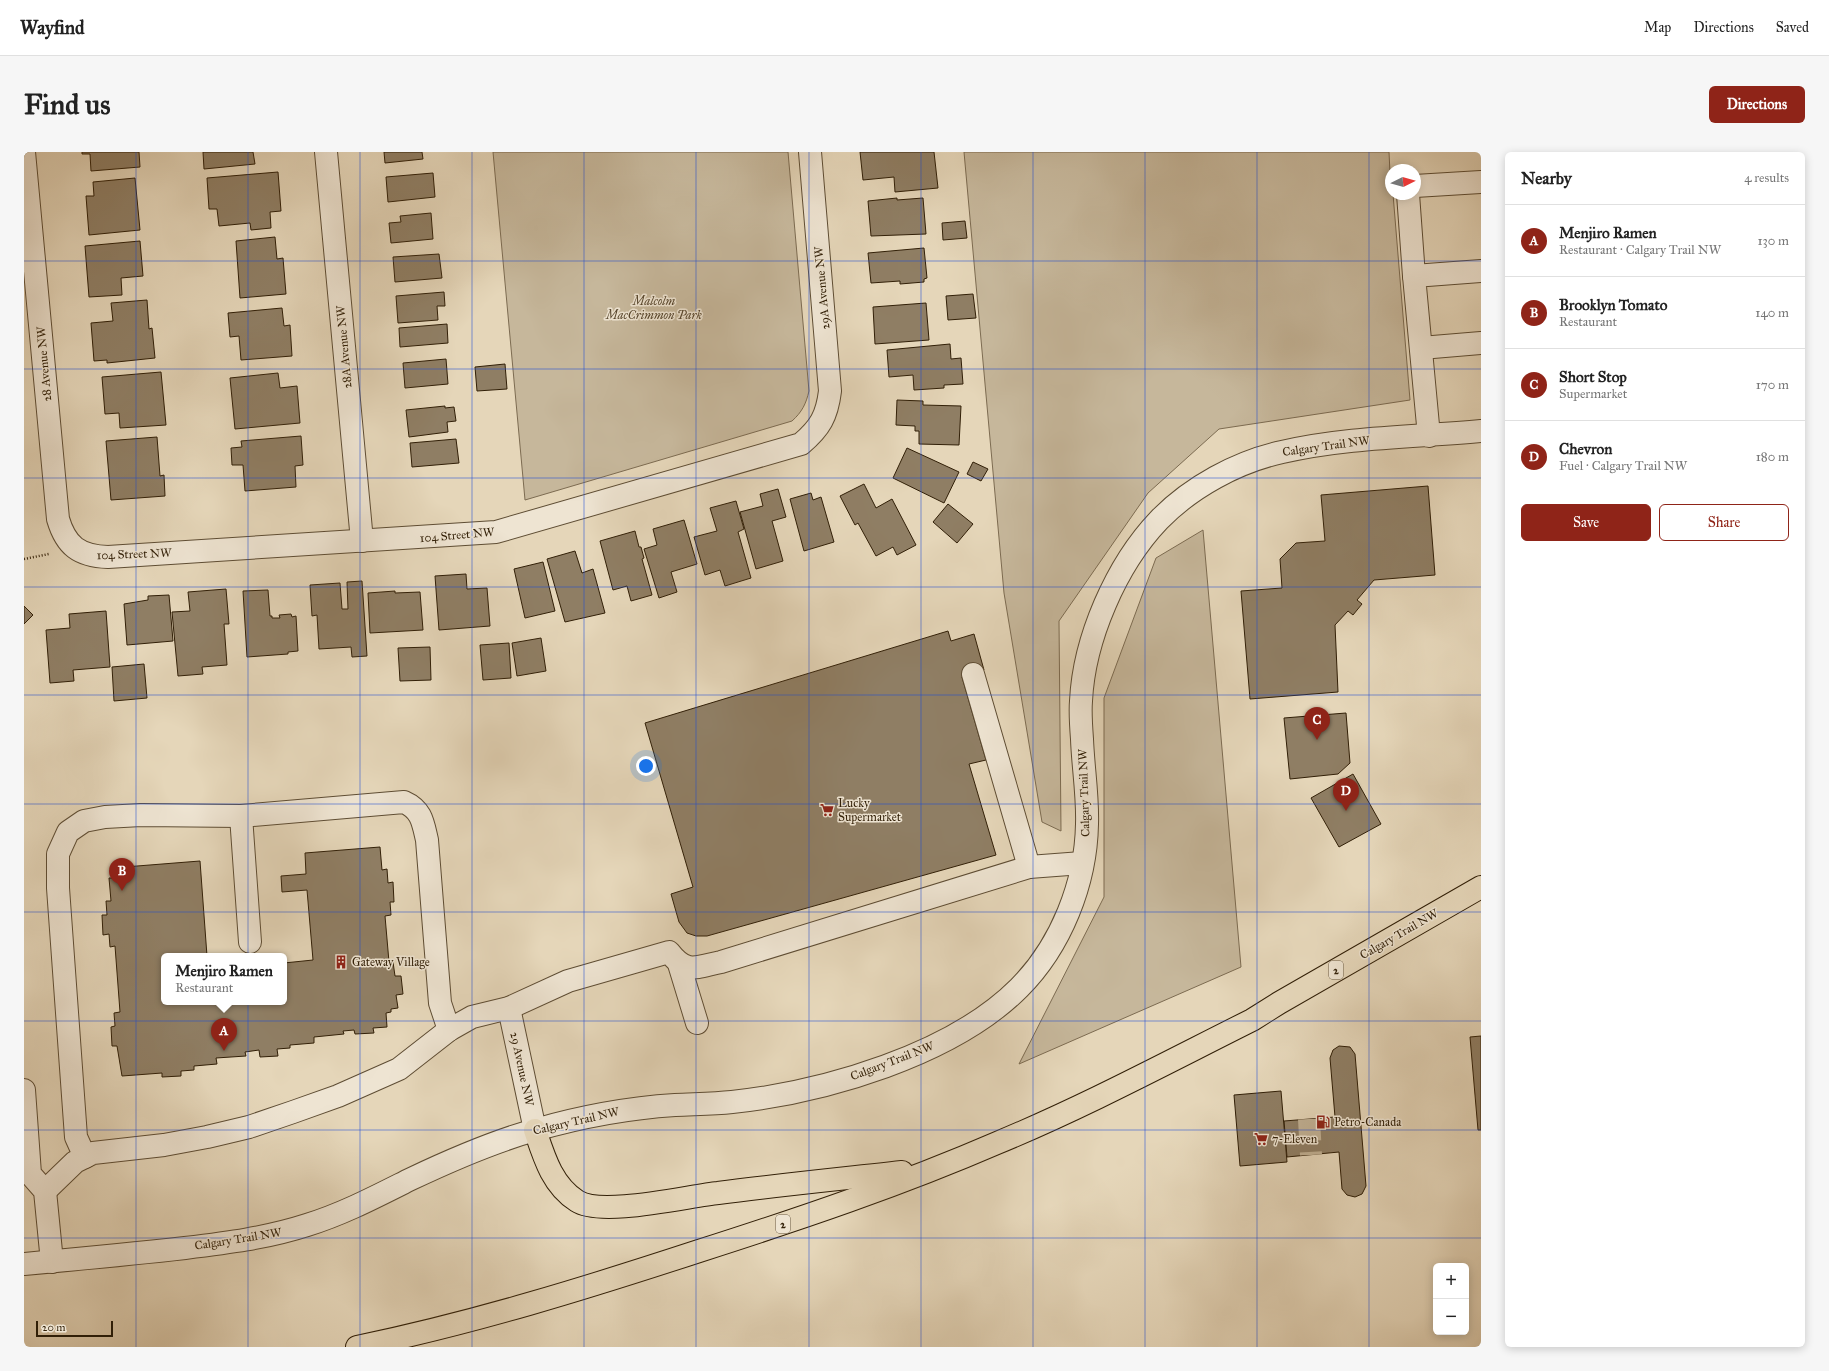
<!DOCTYPE html>
<meta charset="utf-8">
<style>
:root{--surface:#fff;--page:#f6f6f6;--text:#222;--muted:#767676;--line:#e0e0e0;--accent:#8f2418}
body{margin:0;font-family:"IM FELL Great Primer",serif;background:var(--page);color:var(--text)}
.controls{position:absolute;right:12px;bottom:12px;display:grid;overflow:hidden;border-radius:6px;box-shadow:0 2px 10px #0003}
.controls button{width:36px;height:36px;display:grid;place-items:center;padding:0;border:0;border-bottom:1px solid var(--line);background:var(--surface);color:var(--text);font:20px sans-serif}
.compass{position:absolute;left:1361px;top:12px;width:36px;height:36px;border-radius:50%;background:var(--surface);box-shadow:0 2px 10px #0003;rotate:85deg}
.scale{position:absolute;left:12px;bottom:10px;width:77px;box-sizing:border-box;padding-left:4px;border:2px solid #311f07;border-top:0;font-size:11px;line-height:14px;white-space:nowrap;color:#311f07;-webkit-text-stroke:3px #eee4d2;paint-order:stroke}
.you{position:absolute;left:622px;top:614px;width:14px;height:14px;margin:-10px;border:3px solid #fff;border-radius:50%;background:#1a73e8;box-shadow:0 0 0 6px #1a73e833}
.badge{display:grid;place-items:center;width:26px;height:26px;border-radius:50%;background:var(--accent);color:#fff;font-size:13px;font-weight:700}
.pin{position:absolute;translate:-50% -33px;filter:drop-shadow(0 1px 2px #0008)}
.pin::after{content:'';position:absolute;top:21px;width:14px;height:12px;background:inherit;clip-path:polygon(0 0,100% 0,50% 100%)}
.popup{position:absolute;left:137px;top:801px;width:126px;height:52px;box-sizing:border-box;display:grid;place-content:center;border-radius:6px;background:var(--surface);filter:drop-shadow(0 1px 3px #0005);font-size:13px;white-space:nowrap;color:var(--muted)}
.popup b{font-size:15px;color:var(--text)}
.popup::after{content:'';position:absolute;left:50%;top:100%;margin-left:-8px;border:8px solid transparent;border-top-color:var(--surface)}
.list{margin:0;padding:0;list-style:none}
h2{display:flex;justify-content:space-between;align-items:center;height:52px;margin:0;padding:0 16px;font-size:17px}
h2 small{font-size:13px;font-weight:400;color:var(--muted)}
.list li{display:grid;grid-template-columns:26px 1fr auto;gap:12px;align-items:center;box-sizing:border-box;height:72px;padding:0 16px;border-top:1px solid var(--line)}
.list b{display:block;font-size:15px;white-space:nowrap}
.list p{margin:0;font-size:13px;white-space:nowrap;color:var(--muted)}
.list em{font-size:13px;font-style:normal;color:var(--muted)}
.actions{display:flex;gap:8px;padding:12px 16px}
.actions a{flex:1;padding:9px 0;border:1px solid var(--accent);border-radius:6px;text-align:center;font-size:14px;color:var(--accent)}
.actions .main{background:var(--accent);color:#fff}
.map{position:relative;flex:none;width:1457px;height:1195px;overflow:hidden;border-radius:6px}
header{display:flex;align-items:center;gap:24px;box-sizing:border-box;height:56px;padding:0 20px;background:var(--surface);border-bottom:1px solid var(--line)}
header strong{font-size:19px}
nav{display:flex;gap:22px;margin-inline-start:auto;font-size:14px}
.intro{display:flex;align-items:center;justify-content:space-between;box-sizing:border-box;height:96px;padding:0 24px}
h1{margin:0;font-size:28px}
.button{padding:10px 18px;border-radius:6px;background:var(--accent);color:#fff;font-size:14px;font-weight:700}
main{display:flex;gap:24px;padding:0 24px}
aside{flex:1;background:var(--surface);border-radius:6px;box-shadow:0 2px 10px #0003}
.map>svg:first-child{display:block}
</style>
<header>
<strong>Wayfind</strong>
<nav><a>Map</a><a>Directions</a><a>Saved</a></nav>
</header>
<div class="intro"><h1>Find us</h1><a class="button">Directions</a></div>
<main>
<div class="map">
<svg width="1457" height="1195" viewBox="0 0 1457 1195">
<rect width="100%" height="100%" fill="#e5d6b9"/>
<filter id="stains"><feTurbulence type="fractalNoise" baseFrequency=".005" numOctaves="4"/><feColorMatrix values="0 0 0 0 .2 0 0 0 0 .09 0 0 0 0 .02 0 0 0 .5 -.17"/></filter>
<radialGradient id="worn" r=".72"><stop offset=".6" stop-color="#630" stop-opacity="0"/><stop offset="1" stop-color="#630" stop-opacity=".3"/></radialGradient>
<g fill="#c6b79b" stroke="#7c6b51">
<path d="M469,0H764L785,239C782,252 778,260 768,269L501,348Z"/>
<path d="M940,0H1365L1367,42H1369L1386,248L1195,277L1124,341L1035,469L1037,679L1018,670L980,441Z"/>
<path d="M1179,378L1217,815L995,912L1080,745V546L1132,406Z"/>
</g>
<g fill="#8f7e64" stroke="#311f07">
<path d="M58,0H115L116,15L67,19L66,2H58Z"/>
<path d="M179,0H229L231,12L180,17Z"/>
<path d="M360,0H398L399,7L361,11Z"/>
<path d="M836,0H910L914,36L871,40L870,25L839,28Z"/>
<path d="M254,20L257,59L246,60L247,76L227,78L226,71L195,74L193,57H185L183,26Z"/>
<path d="M409,21L411,45L364,50L362,25Z"/>
<path d="M111,26L116,78L65,83L62,44H70L69,30Z"/>
<path d="M873,46V48L899,46L902,82L847,84L844,49Z"/>
<path d="M407,61L409,87L367,91L365,71L377,70L376,64Z"/>
<path d="M941,69L943,86L919,88L918,71Z"/>
<path d="M251,85L253,107L259,106L262,142L216,146L212,89Z"/>
<path d="M116,89L119,124L97,126L98,143L65,145L61,94Z"/>
<path d="M900,96L903,126L900,127V130L876,132V129L847,131L844,101Z"/>
<path d="M415,102L418,126L371,130L369,105Z"/>
<path d="M420,140L421,154H413L414,168L374,171L372,144Z"/>
<path d="M949,142L952,166L924,168L922,144Z"/>
<path d="M123,148L125,177L128,176L131,206L83,211V208L70,209L67,171L89,169L87,151Z"/>
<path d="M902,151L905,188L851,192L849,155Z"/>
<path d="M258,156L260,174L266,173L268,204L217,208L215,184L206,185L204,161Z"/>
<path d="M423,172L424,191L376,195L375,176Z"/>
<path d="M926,192L927,207L937,206L939,232L920,233V236L890,238L889,223L865,225L863,198Z"/>
<path d="M422,207L424,232L381,236L379,211Z"/>
<path d="M481,212L483,237L453,239L451,215Z"/>
<path d="M137,220L142,273L96,276L95,261L81,262L78,225Z"/>
<path d="M254,221L256,236L273,234L276,271L211,277L206,226Z"/>
<path d="M873,248L899,249V253L937,254L935,293L895,292V279H891V274L872,273Z"/>
<path d="M421,254V256L430,255L432,269L423,270L424,280L385,285L382,258Z"/>
<path d="M277,284L279,313L271,314L272,335L221,339L219,313H208L207,296L218,295L217,289Z"/>
<path d="M133,285L136,324L140,323L141,344L87,348L82,289Z"/>
<path d="M432,287L435,311L388,315L386,291Z"/>
<path d="M883,296L935,320L920,351L869,326Z"/>
<path d="M949,310L964,317L957,329L943,322Z"/>
<path d="M840,332L852,356L868,347L892,393L873,403L869,395L852,404L834,371L831,373L816,344Z"/>
<path d="M1404,334L1411,423L1350,428L1333,448L1338,452L1329,463L1324,459L1311,473L1314,540L1226,547L1217,439L1258,436L1256,407L1272,391L1301,389L1297,343Z"/>
<path d="M754,337L762,365L748,369L759,409L732,417L716,360L739,354L736,342Z"/>
<path d="M787,341L789,348L797,345L810,390L780,399L766,347Z"/>
<path d="M712,349L720,377L714,380L727,426L701,434L696,418L681,423L670,385L693,379L686,356Z"/>
<path d="M924,352L949,372L933,391L909,370Z"/>
<path d="M660,368L673,412L647,420L653,440L635,446L620,397L633,393L629,377Z"/>
<path d="M611,379L615,395H617L620,406L618,407L628,443L607,449L603,434L589,438L576,389Z"/>
<path d="M551,399L558,421L569,417L581,461L541,470L523,407Z"/>
<path d="M519,410L531,459L501,466L490,417Z"/>
<path d="M442,422L443,437L463,436L466,474L415,478L411,424Z"/>
<path d="M338,429L343,504L328,505L327,495L295,497L293,463L288,464L286,433L316,431L318,457H324L323,430Z"/>
<path d="M202,437L205,472H200L203,513L178,515L179,522L154,524L148,460L166,459L164,440Z"/>
<path d="M244,438L246,464H248V466H256L255,463L267,462L268,465L272,464L274,499L264,500V502L223,505L219,439Z"/>
<path d="M371,439V441L396,440L399,478L346,481L344,441Z"/>
<path d="M145,443L149,489L103,493L100,452L124,448V444Z"/>
<path d="M0,454L9,463L0,472Z"/>
<path d="M82,459L86,515L49,518L50,529L26,531L22,478L46,476L45,462Z"/>
<path d="M924,479L927,489L950,482L960,518L938,525L962,608L945,612L972,703L683,784H672L663,781L655,770L647,742L669,735L621,571Z"/>
<path d="M517,486L522,519L493,524L488,491Z"/>
<path d="M485,491L487,526L459,528L456,493Z"/>
<path d="M406,495L407,528L376,529L374,496Z"/>
<path d="M120,512L123,546L90,549L88,515Z"/>
<path d="M1322,561L1326,611L1314,622L1266,627L1260,566Z"/>
<path d="M1329,622L1357,672L1315,695L1287,646Z"/>
<path d="M356,695L358,718L363,717L364,731L369,730L370,750H366L367,763L361,764L365,810H369L371,824H377L379,842L372,843L374,856L367,857V860L362,861L363,875L349,876L350,881L331,882L330,878L319,879L320,882L290,885V891L266,893V896L253,897L254,904L236,905L235,898L221,900L222,904L192,906L193,912L170,914V918L157,919V924L138,925V921L98,924L93,894H88L87,875L91,874L90,861L96,860L91,794L86,795L85,782L79,783L78,763H83L82,749H87L85,726H88V716L176,709L183,804H140V850H260V811L289,808L283,738L258,740L257,724L282,722L281,701Z"/>
<path d="M1457,884V978H1454L1446,885Z"/>
<path d="M1315,894L1326,895L1331,902L1342,1034L1338,1042L1331,1045L1323,1043L1318,1037L1315,1000L1263,1005L1260,969L1311,965L1306,906L1309,898Z"/>
<path d="M1257,939L1263,1010L1216,1014L1210,943Z"/>
</g>
<g fill="none" stroke-linecap="round" stroke-linejoin="round">
<path stroke="#c1b195" stroke-width="22" stroke-dasharray="22 11" stroke-linecap="butt" d="M1285,967L1287,1003"/>
<g stroke="#5e4d34" stroke-width="24">
<g id="minor">
<path d="M0,0L34,367C42,394 55,404 84,405L472,380L777,292C796,276 803,264 806,239L786,0"/>
<path d="M302,0L338,389"/>
<path d="M1391,34L1457,30"/>
<path d="M1384,42L1390,124"/>
<path d="M1397,196L1457,191"/>
<path d="M1405,284L1390,124L1457,119"/>
<path d="M949,522L1005,715"/>
<path d="M217,664L226,790"/>
<path d="M655,812L673,871"/>
<path d="M485,856L511,978"/>
<path d="M0,938L6,1022L21,1039L28,1110"/>
<path d="M61,1005L52,985L34,736V702L44,680L60,669L81,665L117,663L217,664L380,650C398,658 399,671 403,688L416,851L425,878"/>
<path d="M21,1039L51,1010L69,1001L140,993L183,985L225,975L269,960L314,944L375,917L425,878L448,865L485,856L544,829L645,800C663,823 672,815 697,810L1005,715L1058,711"/>
<path d="M0,1112C54,1107 107,1102 161,1096C202,1091 243,1086 283,1073C319,1062 353,1044 387,1027C427,1008 468,990 511,978C556,965 604,956 651,953C670,952 689,952 708,950C801,940 928,903 995,836C1037,794 1062,731 1063,672C1064,644 1059,615 1058,587C1057,574 1056,561 1057,549C1060,487 1092,413 1135,368C1167,335 1213,310 1258,300C1323,285 1391,285 1457,279"/>
</g>
</g>
<g stroke="#311f07" stroke-width="24">
<g id="highway">
<path d="M511,978C520,1005 528,1033 553,1049C577,1065 664,1044 694,1041C755,1033 816,1027 878,1020"/>
<path d="M333,1195C449,1171 562,1136 675,1099C775,1067 876,1033 973,991C1060,955 1144,910 1228,868L1255,851L1457,735"/>
</g>
</g>
<path stroke="#311f07" stroke-width="2.5" stroke-dasharray="1 2" stroke-linecap="butt" d="M0,407L25,402"/>
<use href="#minor" stroke="#eee4d2" stroke-width="22"/>
<use href="#highway" stroke="#e5d6b9" stroke-width="22"/>
</g>
<path fill="none" stroke="#1d4ed8" stroke-width="1" stroke-opacity="0.55" d="M112,0V1195M224,0V1195M336,0V1195M448,0V1195M560,0V1195M672,0V1195M785,0V1195M897,0V1195M1009,0V1195M1121,0V1195M1233,0V1195M1345,0V1195M0,109H1457M0,217H1457M0,326H1457M0,435H1457M0,543H1457M0,652H1457M0,760H1457M0,869H1457M0,978H1457M0,1086H1457"/>
<defs>
<g id="supermarket-bare" transform="scale(1.08)"><path d="M-6-5.5h2.5l.6 2H6L4.5 2H-2.5L-4.4-4H-6ZM-1.5 3.2a1.3 1.3 0 1 0 .1 0ZM3 3.2a1.3 1.3 0 1 0 .1 0Z" fill="#8f2418" stroke="#eee4d2" stroke-width="2.5" paint-order="stroke"/></g>
<g id="building-bare" transform="scale(1.08)"><path d="M-4-6H4V6H1V3H-1V6H-4ZM-2.5-4.3h1.7v1.8h-1.7ZM.8-4.3h1.7v1.8H.8ZM-2.5-1h1.7V.8h-1.7ZM.8-1h1.7V.8H.8Z" fill="#8f2418" stroke="#eee4d2" stroke-width="2.5" paint-order="stroke"/></g>
<g id="fuel-bare" transform="scale(1.08)"><path d="M-5.5-6h7V0h2V4h1.3V-2.5L3-4.5l.8-.8L6-3V5H2.5V1h-1V6h-7ZM-4.2-4.7v3.2H.2V-4.7Z" fill="#8f2418" stroke="#eee4d2" stroke-width="2.5" paint-order="stroke"/></g>
</defs>
<g fill-rule="evenodd">
<use href="#supermarket-bare" x="803" y="658"/>
<use href="#building-bare" x="317" y="810"/>
<use href="#fuel-bare" x="1299" y="970"/>
<use href="#supermarket-bare" x="1237" y="987"/>
</g>
<g text-anchor="middle" stroke-width="3" stroke-linejoin="round" paint-order="stroke">
<g fill="#eee4d2" stroke="#6a5a44" stroke-width="1">
<rect x="1305" y="809" width="14" height="18" rx="3"/>
<rect x="752" y="1063" width="14" height="18" rx="3"/>
</g>
<g font-size="11" font-weight="bold" fill="#311f07">
<text x="1312" y="822">2</text>
<text x="759" y="1076">2</text>
</g>
<g font-size="12" fill="#311f07" stroke="#eee4d2">
<text transform="translate(798 136) rotate(-95)" y="4">29A Avenue NW</text>
<text transform="translate(320 195) rotate(-95)" y="4">28A Avenue NW</text>
<text transform="translate(20 212) rotate(-95)" y="4">28 Avenue NW</text>
<text transform="translate(1302 294) rotate(-8)" y="4">Calgary Trail NW</text>
<text transform="translate(433 383) rotate(-5)" y="4">104 Street NW</text>
<text transform="translate(110 402) rotate(-2)" y="4">104 Street NW</text>
<text transform="translate(1060 641) rotate(-92)" y="4">Calgary Trail NW</text>
<text transform="translate(1375 782) rotate(-30)" y="4">Calgary Trail NW</text>
<text transform="translate(868 909) rotate(-21)" y="4">Calgary Trail NW</text>
<text transform="translate(498 917) rotate(78)" y="4">29 Avenue NW</text>
<text transform="translate(552 969) rotate(-13)" y="4">Calgary Trail NW</text>
<text transform="translate(214 1087) rotate(-9)" y="4">Calgary Trail NW</text>
</g>
<g font-size="12" font-style="italic" fill="#56452c" stroke="#eee4d2">
<text x="630" y="153">Malcolm<tspan x="630" dy="14">MacCrimmon Park</tspan></text>
</g>
<g font-size="12" fill="#311f07" stroke="#eee4d2" text-anchor="start">
<text x="814" y="655">Lucky<tspan x="814" dy="14">Supermarket</tspan></text>
<text x="328" y="814">Gateway Village</text>
<text x="1310" y="974">Petro-Canada</text>
<text x="1248" y="991">7-Eleven</text>
</g>
</g>
<rect width="100%" height="100%" filter="url(#stains)"/>
<rect width="100%" height="100%" fill="url(#worn)"/>
</svg>
<div class="controls">
<button>+</button>
<button>−</button>
</div>
<svg class="compass" viewBox="-18 -18 36 36"><path d="M0-13l5 13h-10z" fill="#e53935"/><path d="M0 13l5-13h-10z" fill="#767676"/></svg>
<div class="scale">20 m</div>
<div class="you"></div>
<div class="pin badge" style="left:200px;top:899px">A</div>
<div class="popup"><b>Menjiro Ramen</b>Restaurant</div>
<div class="pin badge" style="left:98px;top:739px">B</div>
<div class="pin badge" style="left:1293px;top:588px">C</div>
<div class="pin badge" style="left:1322px;top:659px">D</div>
</div>
<aside>
<h2>Nearby<small>4 results</small></h2>
<ul class="list">
<li><span class="badge">A</span><div><b>Menjiro Ramen</b><p>Restaurant · Calgary Trail NW</p></div><em>130 m</em></li>
<li><span class="badge">B</span><div><b>Brooklyn Tomato</b><p>Restaurant</p></div><em>140 m</em></li>
<li><span class="badge">C</span><div><b>Short Stop</b><p>Supermarket</p></div><em>170 m</em></li>
<li><span class="badge">D</span><div><b>Chevron</b><p>Fuel · Calgary Trail NW</p></div><em>180 m</em></li>
</ul>
<div class="actions"><a class="main">Save</a><a>Share</a></div>
</aside>
</main>
